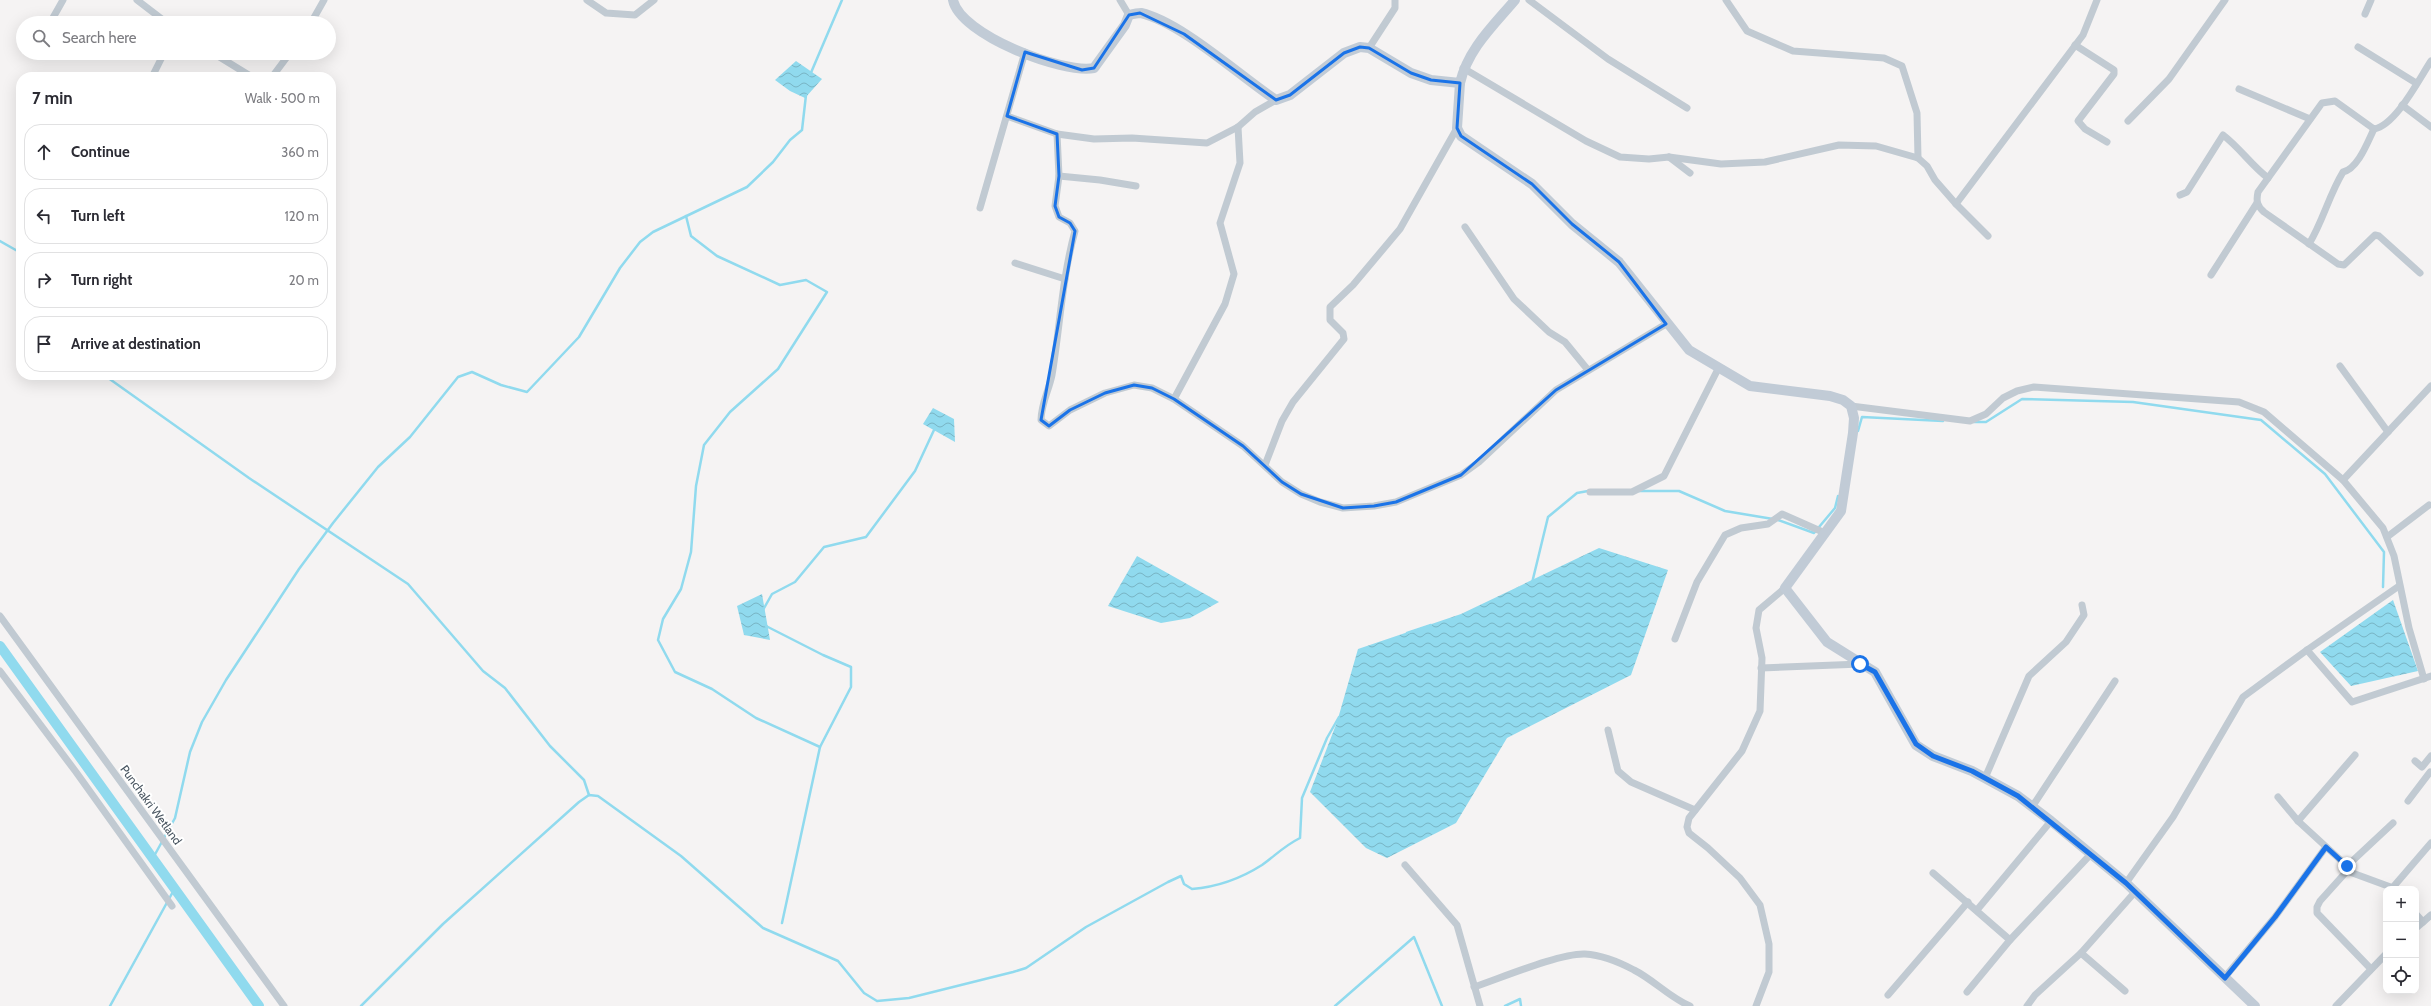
<!DOCTYPE html>
<meta charset="utf-8">
<style>
:root{--surface:#fff;--page:#f7f7f7;--text:#2b2b33;--muted:#7c7c81;--line:#e1e1e2}
body{margin:0;font-family:Cabin,sans-serif;background:var(--page);color:var(--text)}
.controls{position:absolute;right:12px;bottom:12px;display:grid;overflow:hidden;border-radius:8px;box-shadow:0 4px 16px #0002}
.controls button{width:36px;height:36px;display:grid;place-items:center;padding:0;border:0;border-bottom:1px solid var(--line);background:var(--surface);color:var(--text);font:20px sans-serif}
.stop{position:absolute;width:12px;height:12px;margin:-9px;border:3px solid #1a73e8;border-radius:50%;background:#fff}
.stop.end{background:#1a73e8;border-color:#fff;box-shadow:0 1px 4px #0008}
.list{margin:0;padding:0;list-style:none}
h2{display:flex;justify-content:space-between;align-items:center;height:52px;margin:0;padding:0 16px;font-size:17px}
h2 small{font-size:13px;font-weight:400;color:var(--muted)}
.list li{display:grid;grid-template-columns:26px 1fr auto;gap:12px;align-items:center;box-sizing:border-box;height:56px;margin:0 8px 8px;padding:0 8px;border:1px solid var(--line);border-radius:16px}
.list b{display:block;font-size:15px;white-space:nowrap}
.list em{font-size:13px;font-style:normal;color:var(--muted)}
.icon{flex:none;width:22px;height:22px;fill:none;stroke:currentColor;stroke-width:2;stroke-linecap:round;stroke-linejoin:round}
.map{position:relative;flex:none;width:2431px;height:1006px;overflow:hidden}
.search{position:absolute;background:var(--surface);box-shadow:0 4px 16px #0002;left:16px;top:16px;width:320px;height:44px;display:flex;align-items:center;gap:10px;box-sizing:border-box;padding:0 14px;border-radius:22px;color:var(--muted);font-size:15px}
.panel{position:absolute;background:var(--surface);box-shadow:0 4px 16px #0002;left:16px;top:72px;width:320px;height:308px;border-radius:16px}
.map>svg:first-child{display:block}
</style>
<div class="map">
<svg width="2431" height="1006" viewBox="0 0 2431 1006">
<defs>
<pattern id="water-waves" width="16" height="10" patternUnits="userSpaceOnUse"><rect width="16" height="10" fill="#90daee"/><path d="M0 5q4-4 8 0t8 0" fill="none" stroke="#78b4c4"/></pattern>
</defs>
<rect width="100%" height="100%" fill="#f5f3f3"/>
<g fill="url(#water-waves)">
<path d="M796,61L822,79L805,98L790,91L775,80Z"/>
<path d="M933,408L954,419L955,442L923,424Z"/>
<path d="M1599,548L1668,570L1631,675L1507,738L1456,823L1387,858L1366,848L1310,792L1337,722L1358,649L1461,614Z"/>
<path d="M1137,556L1219,602L1190,618L1161,623L1108,606Z"/>
<path d="M762,594L770,640L744,635L737,606Z"/>
<path d="M2393,600L2418,671L2351,686L2320,652Z"/>
</g>
<g fill="none" stroke-linecap="round" stroke-linejoin="round">
<g stroke="#90daee" stroke-width="2.5">
<path d="M810,75L842,0"/>
<path d="M686,216L691,236L717,256L780,285L806,280L827,292L778,369L730,412L704,445L696,486L691,552L681,589L663,619L658,640L675,672L712,689L756,718L820,747L782,923"/>
<path d="M0,241L21,253"/>
<path d="M21,312V316"/>
<path d="M104,375L249,478L408,584L483,671L505,688L550,746L584,780L589,795"/>
<path d="M1974,422H1986L2022,399L2133,402L2261,420L2325,474L2384,552L2383,587"/>
<path d="M1858,431L1862,417L1943,421"/>
<path d="M1639,491H1679L1725,511L1773,519"/>
<path d="M1778,520L1814,533L1835,508L1838,496"/>
<path d="M1532,583L1548,517L1577,493L1588,491"/>
<path d="M763,610L772,594L795,582L824,547L866,537L915,471L934,430"/>
<path d="M766,626L823,655L851,667V687L820,747"/>
<path d="M1407,633L1431,625"/>
<path d="M153,858L175,818L190,752L202,722L226,680L299,569L333,523L378,467L410,437L458,377L472,372L501,385L527,392L579,337L620,268L640,242L653,232L747,187L773,162L790,140L802,130L806,95"/>
<path d="M110,1006L175,888"/>
<path d="M361,1006L443,924L579,802L589,795L598,796L681,856L763,928L838,961L864,993L877,1001L909,998L1013,972L1026,968L1086,927L1168,882L1181,876L1184,884L1192,889C1217,887 1240,879 1262,865C1276,855 1284,846 1300,838L1302,798L1327,738L1339,717"/>
<path d="M1335,1006L1414,937L1442,1006"/>
<path d="M1505,1006L1520,999L1521,1006"/>
</g>
<path stroke="#90daee" stroke-width="10" d="M0,646L259,1006"/>
<g stroke="#c1cad2" stroke-width="7">
<path d="M137,0L167,23"/>
<path d="M587,0L606,13L635,15L654,0"/>
<path d="M1120,0L1129,15"/>
<path d="M1529,0L1608,59L1687,108"/>
<path d="M1726,0L1747,31L1793,51L1884,58L1902,66L1917,113L1918,158"/>
<path d="M2365,14L2371,0"/>
<path d="M50,23L63,0"/>
<path d="M311,23L324,0"/>
<path d="M2075,45L2114,70V74L2078,121L2085,129L2107,142"/>
<path d="M2358,47L2416,83"/>
<path d="M1369,48L1395,8V0"/>
<path d="M213,53L252,77"/>
<path d="M1463,68L1586,141L1620,157L1649,159L1669,157L1721,164L1765,162L1839,145L1876,146L1918,158L1927,166L1935,180L1956,204L1988,236"/>
<path d="M152,77L164,53"/>
<path d="M272,77L290,53"/>
<path d="M2239,89L2310,119"/>
<path d="M2402,105L2431,127"/>
<path d="M1007,116L1057,134L1094,139L1132,138L1207,143L1238,127L1255,112L1276,100"/>
<path d="M2128,121L2169,79L2225,0"/>
<path d="M1057,134L1059,176L1055,206L1059,217L1070,223L1075,231C1062,278 1060,327 1052,375C1049,390 1041,404 1041,420L1049,426L1070,410L1105,393L1134,385L1152,388L1174,399L1243,446L1282,482L1301,494L1320,502L1343,508L1374,506L1396,502L1461,475L1479,462L1556,390L1666,324"/>
<path d="M1669,157L1690,173"/>
<path d="M1059,176L1100,180L1136,186"/>
<path d="M2180,195L2187,192L2223,135C2240,148 2251,165 2268,178"/>
<path d="M1956,204L2083,35L2097,0"/>
<path d="M980,208L1025,52"/>
<path d="M1465,227L1514,299L1549,332L1565,342L1588,370"/>
<path d="M2309,244C2323,221 2329,195 2343,172C2358,169 2368,141 2374,129"/>
<path d="M1015,263L1065,279"/>
<path d="M2420,273L2379,236L2375,235L2344,265L2338,264L2264,212C2257,206 2256,201 2258,192L2322,103L2335,101L2374,129C2396,125 2419,79 2431,61"/>
<path d="M2211,275L2257,203"/>
<path d="M2340,366L2388,432"/>
<path d="M1174,399L1225,304L1234,274L1220,223L1240,163L1238,127"/>
<path d="M1851,406L1970,421L1986,414L2003,398L2017,391L2034,387L2239,402L2264,412L2343,480L2383,528L2394,556L2409,628L2424,679"/>
<path d="M1265,465L1282,421L1293,402L1344,339L1343,333L1330,320V307L1353,285L1400,229L1457,128"/>
<path d="M2343,480L2431,386"/>
<path d="M1590,492H1632L1664,476L1719,367"/>
<path d="M2387,537L2429,505"/>
<path d="M0,616L284,1006"/>
<path d="M1675,639L1697,582L1725,535L1741,528L1768,524L1782,514L1825,533"/>
<path d="M2307,650L2352,702L2431,676"/>
<path d="M1761,668L1861,664"/>
<path d="M0,671L76,772L172,906"/>
<path d="M1608,730L1618,771L1631,782L1695,810"/>
<path d="M2415,761L2422,767L2431,756"/>
<path d="M1985,778L2029,676L2066,642L2084,615L2082,605"/>
<path d="M2278,797L2298,821L2347,866V871L2320,901L2317,907V913L2371,969"/>
<path d="M2408,801L2430,772"/>
<path d="M2032,807L2115,681"/>
<path d="M2298,821L2355,755"/>
<path d="M1405,865L1457,925L1480,1006"/>
<path d="M2347,866L2393,823"/>
<path d="M2347,871L2396,889"/>
<path d="M1933,873L2010,940"/>
<path d="M2126,883L2173,817L2243,697L2307,650L2399,586"/>
<path d="M2394,886L2431,843"/>
<path d="M1977,910L2051,821"/>
<path d="M2416,914L2423,922"/>
<path d="M2416,928L2431,915"/>
<path d="M2225,977L2275,917L2326,847"/>
<path d="M1474,987C1501,978 1560,953 1585,954C1602,955 1619,962 1634,970C1654,980 1670,998 1690,1006"/>
<path d="M2125,991L2081,953L2135,892"/>
<path d="M1967,992L2010,940L2090,855"/>
<path d="M1888,995L1968,902"/>
<path d="M1756,1006L1769,972V944L1760,905L1740,878L1708,848L1689,833L1687,827L1689,818L1742,751L1760,711L1762,658L1756,628L1759,610L1785,588"/>
<path d="M2027,1006L2035,995L2081,953"/>
<path d="M2336,1006L2386,954"/>
</g>
<g stroke="#c1cbd6" stroke-width="10">
<path d="M953,0C960,35 1063,74 1094,68L1125,25L1129,15C1133,14 1138,13 1141,13C1181,22 1241,77 1276,100L1290,95L1344,53L1360,47L1369,48L1411,73L1431,80L1460,83C1468,49 1493,26 1515,0"/>
<path d="M1460,83L1457,128L1461,136L1532,184L1572,224L1619,262L1689,350L1750,386L1830,396L1843,400L1851,406L1854,418L1853,433L1841,511L1785,588L1827,642L1875,672L1916,745L1933,756L1972,771L2018,796L2051,821L2126,883L2255,1006"/>
</g>
</g>
<g fill="none" stroke-linecap="round" stroke-linejoin="round">
<path stroke="#1a73e8" stroke-width="5" d="M1860,664L1875,672L1916,744L1933,756L1972,771L2018,796L2126,883L2225,978L2275,917L2326,847L2347,866"/>
</g>
<path fill="none" stroke="#1a73e8" stroke-width="3" stroke-linejoin="round" d="M1140,13L1184,34L1276,100L1290,95L1344,53L1360,47L1369,48L1411,73L1431,80L1460,83L1457,128L1461,136L1532,184L1572,224L1619,262L1666,324L1556,390L1461,475L1396,502L1374,506L1343,508L1301,494L1282,482L1243,446L1174,399L1152,388L1134,385L1105,393L1070,410L1049,426L1041,420L1075,231L1070,223L1059,217L1055,206L1059,176L1057,134L1007,116L1025,52L1082,70L1094,68L1129,15Z"/>
<g text-anchor="middle" stroke-width="4" stroke-linejoin="round" paint-order="stroke">
<g font-size="12" fill="#4a5661" stroke="#fff">
<text transform="translate(151 805) rotate(54)" y="4">Punchakri Wetland</text>
</g>
</g>
</svg>
<div class="controls">
<button>+</button>
<button>−</button>
<button><svg class="icon" aria-label="locate" viewBox="0 0 24 24"><circle cx="12" cy="12" r="6"/><path d="M12 2v4M12 18v4M2 12h4M18 12h4"/></svg></button>
</div>
<div class="stop" style="left:1860px;top:664px"></div>
<div class="stop end" style="left:2347px;top:866px"></div>
<div class="search"><svg class="icon" aria-label="search" viewBox="0 0 24 24"><circle cx="10" cy="10" r="6"/><path d="M15 15l6 6"/></svg>Search here</div>
<section class="panel">
<h2>7 min<small>Walk · 500 m</small></h2>
<ul class="list">
<li><svg class="icon" aria-label="ahead" viewBox="0 0 24 24"><path d="M12 20V5M6 11l6-6 6 6"/></svg><div><b>Continue</b></div><em>360 m</em></li>
<li><svg class="icon" aria-label="left" viewBox="0 0 24 24"><path d="M17 20v-9H6M10 6l-5 5 5 5"/></svg><div><b>Turn left</b></div><em>120 m</em></li>
<li><svg class="icon" aria-label="right" viewBox="0 0 24 24"><path d="M7 20v-9h11M14 6l5 5-5 5"/></svg><div><b>Turn right</b></div><em>20 m</em></li>
<li><svg class="icon" aria-label="arrive" viewBox="0 0 24 24"><path d="M6 21V4h12l-3 4 3 4H6"/></svg><div><b>Arrive at destination</b></div></li>
</ul>
</section>
</div>
